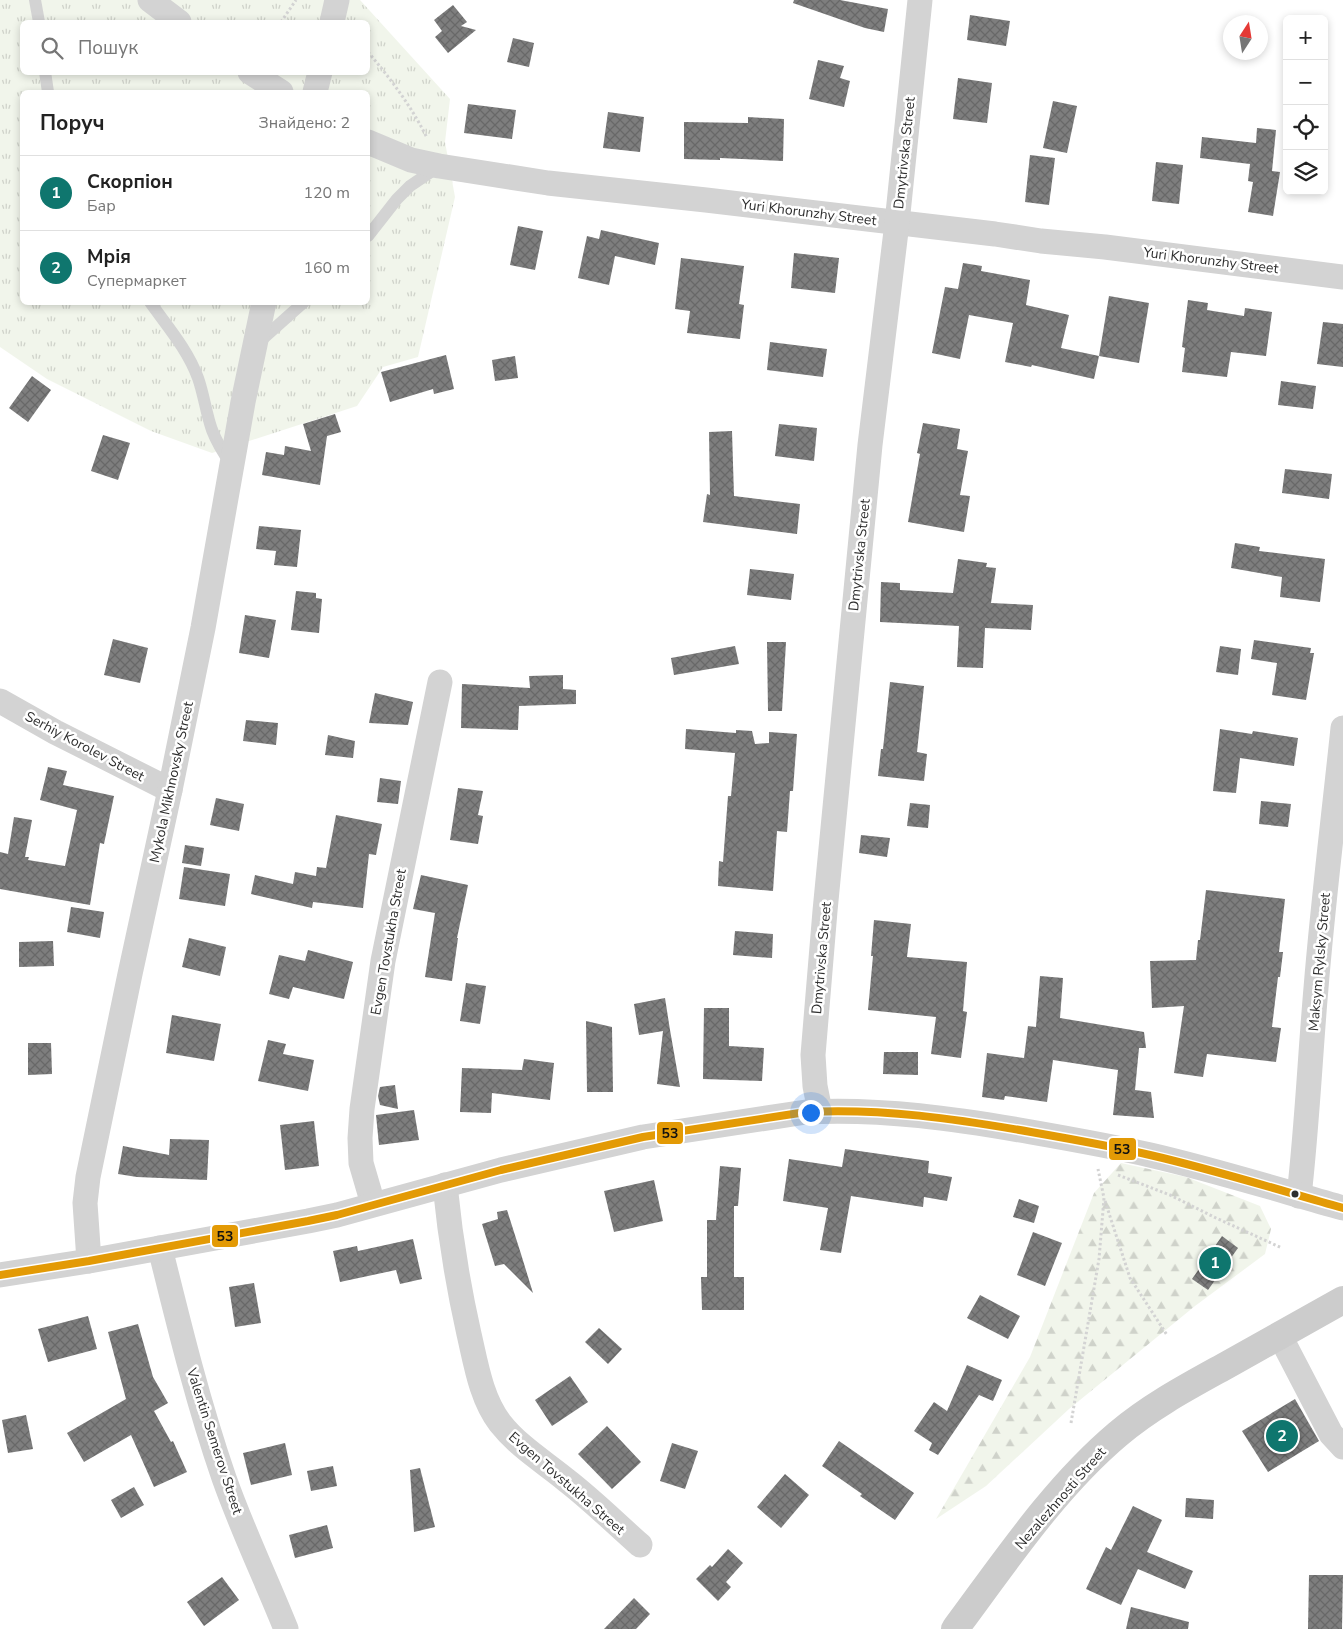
<!DOCTYPE html>
<html lang="uk">
<meta charset="utf-8">
<style>
:root{--surface:#fff;--page:#f6f6f6;--text:#222;--muted:#767676;--line:#e0e0e0;--accent:#0f766e}
body{margin:0;font-family:"Nunito Sans",sans-serif;background:var(--page);color:var(--text)}
.controls{position:absolute;right:15px;top:15px;display:grid;overflow:hidden;border-radius:8px;box-shadow:0 2px 8px #0003}
.controls button{width:45px;height:45px;display:grid;place-items:center;padding:0;border:0;border-bottom:1px solid var(--line);background:var(--surface);color:var(--text);font:25px sans-serif}
.compass{position:absolute;left:1223px;top:15px;width:45px;height:45px;border-radius:50%;background:var(--surface);box-shadow:0 2px 8px #0003;rotate:12deg}
.you{position:absolute;left:810px;top:1112px;width:18px;height:18px;margin:-12px;border:4px solid #fff;border-radius:50%;background:#1a73e8;box-shadow:0 0 0 8px #1a73e833}
.badge{display:grid;place-items:center;width:32px;height:32px;border-radius:50%;background:var(--accent);color:#fff;font-size:16px;font-weight:700}
.pin{position:absolute;translate:-50% -50%;border:2px solid #fff;box-shadow:0 1px 5px #0006}
.list{margin:0;padding:0;list-style:none}
h2{display:flex;justify-content:space-between;align-items:center;height:65px;margin:0;padding:0 20px;font-size:21px}
h2 small{font-size:16px;font-weight:400;color:var(--muted)}
.list li{display:grid;grid-template-columns:32px 1fr auto;gap:15px;align-items:center;box-sizing:border-box;height:75px;padding:0 20px;border-top:1px solid var(--line)}
.list b{display:block;font-size:19px;white-space:nowrap}
.list p{margin:0;font-size:16px;white-space:nowrap;color:var(--muted)}
.list em{font-size:16px;font-style:normal;color:var(--muted)}
.icon{flex:none;width:28px;height:28px;fill:none;stroke:currentColor;stroke-width:2;stroke-linecap:round;stroke-linejoin:round}
.map{position:relative;flex:none;width:1343px;height:1629px;overflow:hidden}
.search{position:absolute;background:var(--surface);box-shadow:0 2px 8px #0003;left:20px;top:20px;width:350px;height:55px;display:flex;align-items:center;gap:12px;box-sizing:border-box;padding:0 18px;border-radius:8px;color:var(--muted);font-size:19px}
.panel{position:absolute;background:var(--surface);box-shadow:0 2px 8px #0003;left:20px;top:90px;width:350px;height:215px;border-radius:8px}
.map>svg:first-child{display:block}
</style>
<div class="map">
<svg width="1343" height="1629" viewBox="0 0 1343 1629">
<defs>
<pattern id="grass-tufts" width="24" height="20" patternUnits="userSpaceOnUse" patternTransform="scale(1.25)"><rect width="24" height="20" fill="#f1f5eb"/><path d="M3 7l-1-3M5 7V3M7 7l1-3M15 17l-1-3M17 17v-4M19 17l1-3" fill="none" stroke="#cfd2ca"/></pattern>
<pattern id="forest-firs" width="22" height="20" patternUnits="userSpaceOnUse" patternTransform="scale(1.25)"><rect width="22" height="20" fill="#f1f5eb"/><path d="M5 1l3.5 6h-7zM16 11l3.5 6h-7z" fill="#cfd2ca"/></pattern>
<pattern id="building-cross-hatch" width="8" height="8" patternUnits="userSpaceOnUse" patternTransform="scale(1.25)"><rect width="8" height="8" fill="#7e7e7e"/><path d="M0 0l8 8M0 8l8-8" fill="none" stroke="#686868"/></pattern>
</defs>
<rect width="100%" height="100%" fill="#fff"/>
<path fill="url(#grass-tufts)" fill-rule="evenodd" d="M0,0H360L450,99L445,142L455,197L418,357L383,367L357,406L212,453L151,431L47,379L0,347ZM22,22H368V72H22ZM22,92H368V302H22Z"/>
<path fill="url(#forest-firs)" d="M1121,1163L1186,1177L1260,1206L1271,1229L1265,1254L1195,1306L1069,1409L986,1486L936,1519L1030,1357L1094,1193Z"/>
<g fill="url(#building-cross-hatch)">
<path d="M794,0H840L888,9L884,32L865,28L793,3Z"/>
<path d="M453,5L467,22L461,26L476,30L448,53L435,37L442,31L434,20Z"/>
<path d="M970,15L1010,21L1006,46L967,40Z"/>
<path d="M513,38L534,43L529,67L507,62Z"/>
<path d="M818,60L844,66L840,78L850,81L844,107L809,99Z"/>
<path d="M958,78L992,83L987,123L953,119Z"/>
<path d="M1053,101L1077,106L1067,153L1043,148Z"/>
<path d="M468,104L516,110L512,139L464,133Z"/>
<path d="M608,112L644,117L640,152L603,148Z"/>
<path d="M748,117L784,119L783,161L720,158V160L684,159V122L748,123Z"/>
<path d="M1257,128L1276,130L1272,171L1280,172L1273,216L1248,212L1253,182L1248,181L1250,164L1200,158L1202,137L1256,143Z"/>
<path d="M1030,155L1055,158L1049,205L1025,202Z"/>
<path d="M1156,162L1183,165L1179,204L1152,201Z"/>
<path d="M518,226L543,231L535,270L510,265Z"/>
<path d="M601,230L659,243L655,265L615,256L609,285L578,278L587,236L599,239Z"/>
<path d="M794,253L839,258L835,293L791,288Z"/>
<path d="M681,258L744,266L739,304L744,305L740,339L687,333L690,311L675,309Z"/>
<path d="M963,263L982,266L981,271L1030,280L1026,305L1069,315L1061,348L1099,356L1094,379L1032,365L1031,367L1005,362L1013,323L969,315L960,359L932,353L945,287L958,289Z"/>
<path d="M1109,296L1149,303L1139,363L1099,356Z"/>
<path d="M1188,300L1208,303L1207,310L1244,316L1245,308L1272,312L1266,356L1231,352L1227,377L1182,372L1185,348L1182,347Z"/>
<path d="M1323,322L1343,324V367L1317,364Z"/>
<path d="M770,342L827,349L823,377L767,370Z"/>
<path d="M446,355L454,389L434,394L433,389L390,402L381,372Z"/>
<path d="M515,356L518,378L495,381L492,360Z"/>
<path d="M32,376L51,390L28,422L9,408Z"/>
<path d="M1281,381L1316,386L1313,409L1278,405Z"/>
<path d="M335,414L341,432L327,436L320,485L262,475L266,452L284,455L285,446L311,451L303,424Z"/>
<path d="M923,423L960,429L957,449L968,451L960,495L970,496L964,532L908,522L920,454L917,453Z"/>
<path d="M779,424L817,428L814,461L775,456Z"/>
<path d="M732,431L734,496L800,504L797,534L703,522L707,494L710,495L709,432Z"/>
<path d="M103,435L130,443L118,480L91,471Z"/>
<path d="M1285,469L1332,474L1329,499L1282,493Z"/>
<path d="M259,526L301,530L297,567L274,565L276,551L256,549Z"/>
<path d="M1235,543L1260,547L1259,551L1325,559L1320,602L1280,597L1282,577L1231,568Z"/>
<path d="M958,559L987,563L986,567L996,568L991,603L1033,605L1031,630L985,628L983,668L957,667L959,626L880,622L881,582L900,583V590L953,593Z"/>
<path d="M750,569L794,574L791,600L747,595Z"/>
<path d="M296,591L316,593V598L322,599L319,633L291,630Z"/>
<path d="M245,615L276,620L269,658L239,653Z"/>
<path d="M113,639L148,648L140,683L104,675Z"/>
<path d="M1254,640L1311,648L1310,653H1314L1306,700L1272,695L1277,663L1251,659Z"/>
<path d="M767,642H786L782,711H768Z"/>
<path d="M735,646L739,664L674,675L671,658Z"/>
<path d="M1220,646L1241,649L1238,675L1216,672Z"/>
<path d="M563,675V689L576,690V704L519,706L518,730L461,728L462,684L530,688L529,676Z"/>
<path d="M890,682L924,686L917,752L927,754L924,781L878,776L881,749H883Z"/>
<path d="M375,693L413,702L408,725L369,723Z"/>
<path d="M246,720L278,723L276,745L243,741Z"/>
<path d="M686,729L736,733V730L752,731L755,744L769,743V732L797,734L793,791H790L787,832L777,831L773,891L718,886L719,861L723,862L728,796H731L735,753L685,749Z"/>
<path d="M1220,729L1252,734L1253,731L1298,738L1294,766L1240,758L1236,793L1213,791Z"/>
<path d="M328,735L355,741L353,758L325,755Z"/>
<path d="M48,767L67,771L63,785L114,796L104,844L100,843L90,905L0,889V852L8,854L14,817L32,820L25,857H29L28,860L65,866L77,810L40,800Z"/>
<path d="M380,778L401,781L398,804L377,802Z"/>
<path d="M458,788L483,791L478,815L483,816L478,844L450,840Z"/>
<path d="M216,798L244,804L239,831L210,825Z"/>
<path d="M1261,801L1291,804L1288,827L1259,824Z"/>
<path d="M910,803L930,805L928,828L907,826Z"/>
<path d="M336,815L382,824L376,855L369,854L363,908L313,902L312,908L251,894L255,875L293,884L295,872L316,876L317,867L326,868Z"/>
<path d="M861,835L890,838L887,857L859,853Z"/>
<path d="M185,845L204,848L201,866L182,863Z"/>
<path d="M184,867L230,874L225,906L179,899Z"/>
<path d="M421,875L468,885L457,938H458L452,981L425,977L435,913L413,909Z"/>
<path d="M1206,890L1285,899L1279,952H1283L1280,977H1278L1272,1027L1281,1028L1276,1062L1207,1054L1203,1077L1174,1073L1184,1006L1152,1008L1150,961L1196,960L1198,940H1200Z"/>
<path d="M71,907L104,912L100,938L67,932Z"/>
<path d="M874,920L911,924L907,957L967,962L963,1011L967,1012L961,1058L931,1054L936,1017L868,1010L873,956H871Z"/>
<path d="M735,931L773,934L772,958L733,955Z"/>
<path d="M189,938L226,947L220,976L182,967Z"/>
<path d="M53,941L54,966L19,967V942Z"/>
<path d="M308,950L353,962L344,999L293,987L289,999L269,994L279,955L305,961Z"/>
<path d="M1040,976L1063,978L1060,1018L1144,1032L1146,1048H1139L1135,1090L1151,1092L1154,1118L1113,1115L1118,1070L1053,1060L1047,1102L1005,1096L1004,1100L982,1097L987,1053L1024,1058L1028,1026L1036,1027Z"/>
<path d="M466,983L486,986L480,1024L460,1021Z"/>
<path d="M665,998L670,1030L680,1087L657,1084L663,1031L639,1035L634,1004Z"/>
<path d="M704,1008H729V1046L764,1048L762,1081L703,1079Z"/>
<path d="M172,1015L221,1024L214,1061L166,1053Z"/>
<path d="M586,1021L612,1027L613,1092H587Z"/>
<path d="M268,1040L286,1044L283,1054L314,1060L308,1091L258,1081Z"/>
<path d="M28,1043H51L52,1074L28,1075Z"/>
<path d="M884,1052H918V1075L883,1074Z"/>
<path d="M524,1059L554,1063L550,1100L492,1093L491,1113L460,1112L462,1068L522,1070Z"/>
<path d="M395,1085L398,1109L380,1105L378,1096L380,1087Z"/>
<path d="M414,1110L419,1140L379,1145L376,1115Z"/>
<path d="M314,1121L319,1166L285,1170L280,1125Z"/>
<path d="M170,1139L209,1140L207,1180L137,1177L118,1174L123,1146L169,1155Z"/>
<path d="M845,1149L929,1161L928,1173L952,1177L947,1201L924,1197L923,1207L851,1196L841,1253L820,1250L828,1208L783,1201L789,1159L842,1167Z"/>
<path d="M720,1166L741,1168L738,1206H734V1277H744V1310H702L701,1277H707V1220H716Z"/>
<path d="M654,1180L663,1221L614,1232L604,1191Z"/>
<path d="M1019,1199L1039,1206L1034,1223L1013,1217Z"/>
<path d="M507,1210L521,1254L533,1293L504,1264L495,1266L482,1224L498,1219L497,1212Z"/>
<path d="M1033,1232L1062,1243L1045,1286L1017,1275Z"/>
<path d="M1222,1236L1238,1248L1208,1290L1192,1279Z"/>
<path d="M413,1239L422,1279L400,1284L396,1270L340,1282L333,1251L357,1246L358,1251Z"/>
<path d="M254,1283L261,1323L235,1327L229,1287Z"/>
<path d="M980,1295L1020,1316L1008,1339L967,1318Z"/>
<path d="M88,1316L97,1349L48,1362L38,1329Z"/>
<path d="M138,1324L153,1377L168,1403L154,1411L171,1442L173,1441L187,1472L154,1487L131,1435L84,1462L67,1433L126,1399L108,1332Z"/>
<path d="M599,1328L622,1349L608,1364L585,1342Z"/>
<path d="M967,1365L1002,1380L993,1401L979,1395L938,1455L929,1450L932,1443L914,1431L934,1402L947,1411Z"/>
<path d="M570,1376L588,1402L552,1426L535,1400Z"/>
<path d="M1295,1399L1319,1441L1268,1472L1242,1431Z"/>
<path d="M26,1415L33,1449L8,1453L2,1420Z"/>
<path d="M607,1426L641,1462L612,1489L578,1454Z"/>
<path d="M839,1441L914,1493L895,1520L860,1496L862,1494L822,1466Z"/>
<path d="M285,1443L292,1475L251,1485L243,1453Z"/>
<path d="M672,1443L698,1451L685,1489L660,1481Z"/>
<path d="M333,1466L337,1486L311,1491L307,1471Z"/>
<path d="M420,1468L435,1527L414,1532L410,1470Z"/>
<path d="M785,1474L809,1495L781,1528L757,1507Z"/>
<path d="M134,1487L144,1505L121,1518L111,1500Z"/>
<path d="M1186,1498L1214,1500L1213,1519L1185,1517Z"/>
<path d="M1133,1506L1162,1520L1147,1552L1193,1571L1185,1589L1138,1569L1121,1605L1086,1589L1106,1547L1111,1550Z"/>
<path d="M327,1525L333,1548L295,1558L289,1535Z"/>
<path d="M728,1549L743,1563L726,1582L731,1587L718,1601L696,1579L710,1565L712,1567Z"/>
<path d="M1309,1575H1343L1342,1629H1308Z"/>
<path d="M222,1577L239,1600L204,1626L187,1602Z"/>
<path d="M634,1598L650,1614L636,1629H604Z"/>
<path d="M1131,1607L1189,1622L1188,1629H1126Z"/>
</g>
<g fill="none" stroke-linecap="round" stroke-linejoin="round">
<g stroke="#d3d3d3" stroke-width="3" stroke-dasharray="2.5 2.5" stroke-linecap="butt">
<path d="M281,22L296,0"/>
<path d="M368,52C390,78 412,107 427,138"/>
<path d="M1118,1175L1170,1195L1216,1218L1282,1248"/>
<path d="M1105,1201L1130,1278L1167,1335"/>
<path d="M1071,1423L1099,1259L1104,1198L1098,1169"/>
</g>
<g stroke="#d3d3d3" stroke-width="12">
<path d="M35,0L39,22"/>
<path d="M45,72L48,92"/>
<path d="M368,236L397,199L410,186L438,167"/>
<path d="M150,302C167,326 188,350 198,378C204,395 206,413 212,430C217,443 224,454 231,464"/>
<path d="M258,343L304,302"/>
</g>
<g stroke="#d3d3d3" stroke-width="25">
<path d="M150,0L179,22"/>
<path d="M332,22L337,0"/>
<path d="M250,72L281,92"/>
<path d="M315,92L320,72"/>
<path d="M368,142L411,160L439,166L548,183L706,200L995,234L1041,241L1105,247L1343,277"/>
<path d="M0,701L55,732L170,790"/>
<path d="M820,1111L815,1086L813,1055L825,911L870,445L897,223L920,0"/>
<path d="M445,1185C450,1236 458,1285 469,1334C476,1364 481,1398 500,1423C518,1446 544,1462 566,1480C592,1500 615,1523 640,1545"/>
<path d="M1299,1196C1307,1127 1310,1057 1316,988C1323,901 1334,815 1343,728"/>
<path d="M373,1204L361,1163L360,1138L362,1109L383,961L440,682"/>
<path d="M160,1248C179,1325 198,1403 224,1478C242,1529 266,1579 286,1629"/>
<path d="M89,1261L85,1203L88,1177L130,974L170,790L203,628L243,402L264,302"/>
<path d="M0,1275L89,1261L308,1221L337,1215L501,1170L643,1137L806,1112C882,1108 957,1119 1031,1132C1071,1139 1111,1146 1150,1155C1215,1170 1279,1190 1343,1208"/>
<path d="M1280,1336L1331,1434L1343,1447"/>
</g>
<path stroke="#ccc" stroke-width="28" d="M955,1629C1005,1562 1054,1488 1118,1434C1151,1406 1189,1386 1227,1365C1266,1343 1304,1322 1343,1300"/>
<g stroke="#fff" stroke-width="11">
<path id="bus-1" d="M0,1275L89,1261L308,1221L337,1215L501,1170L643,1137L806,1112C882,1108 957,1119 1031,1132C1071,1139 1111,1146 1150,1155C1215,1170 1279,1190 1343,1208"/>
</g>
<use href="#bus-1" stroke="#e39a05" stroke-width="8"/>
</g>
<circle fill="#2e2e2e" stroke="#fff" stroke-width="2" cx="1295" cy="1194" r="4.5"/>
<g text-anchor="middle" stroke-width="5" stroke-linejoin="round" paint-order="stroke">
<g font-size="14" fill="#2e2e2e" stroke="#fff">
<text transform="translate(904 153) rotate(-84)" y="5">Dmytrivska Street</text>
<text transform="translate(809 212) rotate(7)" y="5">Yuri Khorunzhy Street</text>
<text transform="translate(1211 260) rotate(7)" y="5">Yuri Khorunzhy Street</text>
<text transform="translate(859 555) rotate(-84)" y="5">Dmytrivska Street</text>
<text transform="translate(85 746) rotate(28)" y="5">Serhiy Korolev Street</text>
<text transform="translate(171 782) rotate(-78)" y="5">Mykola Mikhnovsky Street</text>
<text transform="translate(388 942) rotate(-80)" y="5">Evgen Tovstukha Street</text>
<text transform="translate(821 958) rotate(-85)" y="5">Dmytrivska Street</text>
<text transform="translate(1319 962) rotate(-85)" y="5">Maksym Rylsky Street</text>
<text transform="translate(215 1441) rotate(72)" y="5">Valentin Semerov Street</text>
<text transform="translate(567 1483) rotate(41)" y="5">Evgen Tovstukha Street</text>
<text transform="translate(1060 1498) rotate(-49)" y="5">Nezalezhnosti Street</text>
</g>
</g>
<g stroke="#fff" stroke-width="2">
<rect x="656" y="1121" width="28" height="24" rx="5" fill="#e39a05"/>
<rect x="1108" y="1137" width="29" height="24" rx="5" fill="#e39a05"/>
<rect x="211" y="1224" width="28" height="24" rx="5" fill="#e39a05"/>
</g>
<g font-size="14" text-anchor="middle" font-weight="bold" fill="#111">
<text x="670" y="1138">53</text>
<text x="1122" y="1154">53</text>
<text x="225" y="1241">53</text>
</g>
</svg>
<div class="controls">
<button>+</button>
<button>−</button>
<button><svg class="icon" aria-label="locate" viewBox="0 0 24 24"><circle cx="12" cy="12" r="6"/><path d="M12 2v4M12 18v4M2 12h4M18 12h4"/></svg></button>
<button><svg class="icon" aria-label="layers" viewBox="0 0 24 24"><path d="M12 4l9 5-9 5-9-5zM3 14l9 5 9-5"/></svg></button>
</div>
<svg class="compass" viewBox="-18 -18 36 36"><path d="M0-13l5 13h-10z" fill="#e53935"/><path d="M0 13l5-13h-10z" fill="#767676"/></svg>
<div class="you"></div>
<div class="pin badge" style="left:1215px;top:1263px">1</div>
<div class="pin badge" style="left:1282px;top:1436px">2</div>
<div class="search"><svg class="icon" aria-label="search" viewBox="0 0 24 24"><circle cx="10" cy="10" r="6"/><path d="M15 15l6 6"/></svg>Пошук</div>
<section class="panel">
<h2>Поруч<small>Знайдено: 2</small></h2>
<ul class="list">
<li><span class="badge">1</span><div><b>Скорпіон</b><p>Бар</p></div><em>120 m</em></li>
<li><span class="badge">2</span><div><b>Мрія</b><p>Супермаркет</p></div><em>160 m</em></li>
</ul>
</section>
</div>
